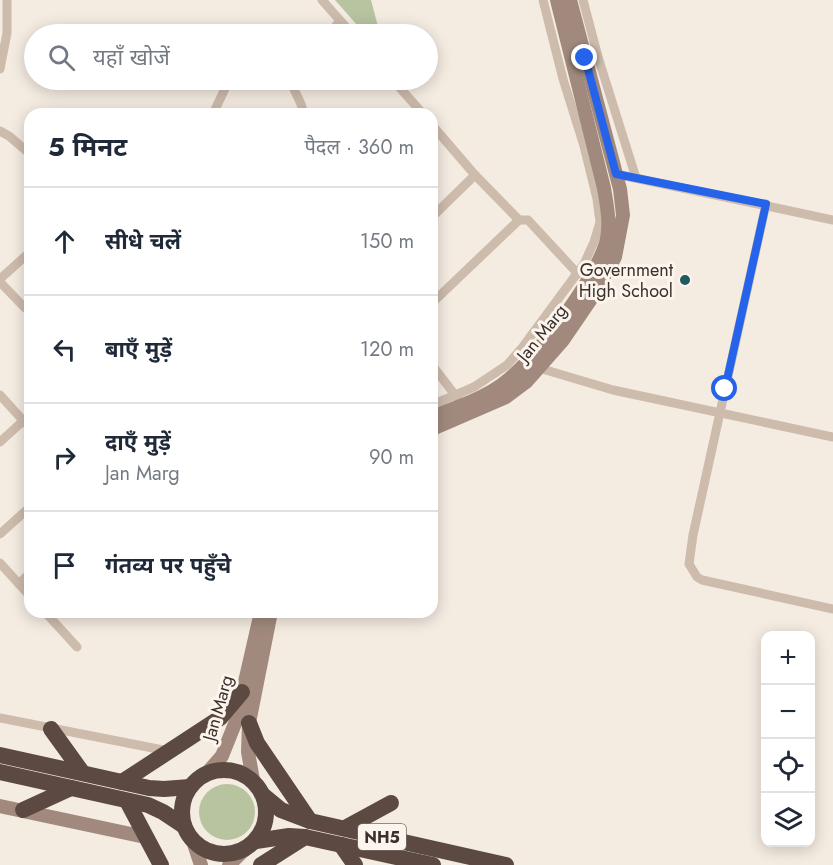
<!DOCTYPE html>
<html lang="hi">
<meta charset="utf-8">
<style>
:root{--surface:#fff;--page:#f2f2f3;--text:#1f2937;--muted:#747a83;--line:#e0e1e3}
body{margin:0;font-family:Jost,"Noto Sans Devanagari",sans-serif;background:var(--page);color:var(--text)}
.controls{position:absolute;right:18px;bottom:18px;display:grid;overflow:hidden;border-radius:12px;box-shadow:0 3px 15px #0003}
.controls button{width:54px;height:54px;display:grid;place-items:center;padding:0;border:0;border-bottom:2px solid var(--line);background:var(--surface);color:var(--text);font:30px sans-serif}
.stop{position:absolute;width:18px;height:18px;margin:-14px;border:4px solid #2563eb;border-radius:50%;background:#fff}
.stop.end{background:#2563eb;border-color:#fff;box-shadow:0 2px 6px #0008}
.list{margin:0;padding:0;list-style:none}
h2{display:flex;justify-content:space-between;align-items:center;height:78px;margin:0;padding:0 24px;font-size:26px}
h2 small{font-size:20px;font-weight:400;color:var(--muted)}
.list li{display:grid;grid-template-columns:39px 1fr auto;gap:18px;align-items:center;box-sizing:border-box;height:108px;padding:0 24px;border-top:2px solid var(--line)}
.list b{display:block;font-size:22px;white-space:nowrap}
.list p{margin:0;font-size:20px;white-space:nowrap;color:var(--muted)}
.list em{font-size:20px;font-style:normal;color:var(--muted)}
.icon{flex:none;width:33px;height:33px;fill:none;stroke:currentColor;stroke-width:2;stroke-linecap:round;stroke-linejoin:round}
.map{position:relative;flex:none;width:833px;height:865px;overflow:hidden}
.search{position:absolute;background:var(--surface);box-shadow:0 3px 15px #0003;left:24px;top:24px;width:414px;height:66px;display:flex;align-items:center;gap:15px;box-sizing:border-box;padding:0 21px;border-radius:33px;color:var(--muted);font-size:22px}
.panel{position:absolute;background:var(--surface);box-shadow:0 3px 15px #0003;left:24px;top:108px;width:414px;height:510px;border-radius:18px}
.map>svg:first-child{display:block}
</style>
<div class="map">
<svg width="833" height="865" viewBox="0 0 833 865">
<rect width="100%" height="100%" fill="#f4ebe1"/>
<g fill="#b8c4a0">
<path d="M335,0H371L380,34H365Z"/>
<circle cx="227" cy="812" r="28"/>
</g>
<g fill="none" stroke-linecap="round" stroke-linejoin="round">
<g stroke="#cdbbac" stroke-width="9">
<path d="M322,0L352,34"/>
<path d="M583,0L598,57L636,178"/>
<path d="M329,34L340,21"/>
<path d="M0,69L7,33V0"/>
<path d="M294,80L292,85L301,104L304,114"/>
<path d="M393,80L423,114"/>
<path d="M213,114L229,80"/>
<path d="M432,125L475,175L519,220L432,303"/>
<path d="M0,131L9,136L30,154"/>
<path d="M616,174L833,220"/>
<path d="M766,204L693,535L689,564L697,577L702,580L833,609"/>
<path d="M432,217L475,175"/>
<path d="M519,220H528L578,274"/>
<path d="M0,279L30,252"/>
<path d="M0,282L25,308"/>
<path d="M432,365L458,399"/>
<path d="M539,368L613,390L833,437"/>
<path d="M0,395L30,428"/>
<path d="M432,405L474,387L507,365L522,348L584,264L594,242L600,222L597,199L584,146L563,79L543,0"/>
<path d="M0,442L23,421"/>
<path d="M0,534L30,507"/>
<path d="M0,563L30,596"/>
<path d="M19,584L30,573"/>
<path d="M45,612L77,647"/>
<path d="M0,718L168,751"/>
</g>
<g stroke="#a18a7d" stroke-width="14">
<path d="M432,417C454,408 480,400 500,386C532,365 595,280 606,243C611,225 607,206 604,188L557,0"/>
<path d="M432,429L506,397L526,382L563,340L591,299L615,257L623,215L620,189L570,0"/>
<path d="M207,773L222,756L236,721L261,612"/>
<path d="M253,780L248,752L249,723L271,612"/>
<path d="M0,806L145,837"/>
<path d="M193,841L201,865"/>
<path d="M229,865L243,851"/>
</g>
<g stroke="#5c4a42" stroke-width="16">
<path d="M249,723L257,743L310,821"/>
<path d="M51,729L82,772"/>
<path d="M0,755L149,788L164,789L190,787"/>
<circle cx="224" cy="812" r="42"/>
<path d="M0,772L148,805L163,812L184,826"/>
<path d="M122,782L220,718L242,692"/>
<path d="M264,796L281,810L310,821L506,865"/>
<path d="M127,801L161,865"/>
<path d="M23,810L71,788"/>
<path d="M345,828L391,803"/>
<path d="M256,841L289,836L305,837L433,865"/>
<path d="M341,845L355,865"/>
<path d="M261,865L305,837"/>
</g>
</g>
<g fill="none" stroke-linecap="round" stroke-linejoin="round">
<path stroke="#2563eb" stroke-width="8" d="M585,58L616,174L766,204L725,389"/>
</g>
<circle fill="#1f5a5e" stroke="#fbf5ee" stroke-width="2" cx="685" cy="280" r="6"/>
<g text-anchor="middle" stroke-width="6" stroke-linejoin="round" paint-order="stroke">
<rect fill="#fbf5ee" stroke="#756b66" stroke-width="1.5" x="358" y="824" width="48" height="26" rx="4.5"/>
<g font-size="16" font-weight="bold" fill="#3b302b">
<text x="382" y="843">NH5</text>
</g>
<g font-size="18" fill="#3b302b" stroke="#fbf5ee" text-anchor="end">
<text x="673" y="276">Government<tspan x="673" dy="21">High School</tspan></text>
</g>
<g font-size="18" fill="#3b302b" stroke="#fbf5ee">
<text transform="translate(542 333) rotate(-51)" y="6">Jan Marg</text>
<text transform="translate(218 708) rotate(-74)" y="6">Jan Marg</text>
</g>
</g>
</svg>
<div class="controls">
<button>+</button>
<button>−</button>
<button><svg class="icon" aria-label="locate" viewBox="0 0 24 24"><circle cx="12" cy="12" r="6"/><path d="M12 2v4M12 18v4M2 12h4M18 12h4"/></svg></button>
<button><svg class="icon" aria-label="layers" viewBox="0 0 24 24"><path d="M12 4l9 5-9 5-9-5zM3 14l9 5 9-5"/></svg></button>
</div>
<div class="stop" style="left:725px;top:389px"></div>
<div class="stop end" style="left:585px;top:58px"></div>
<div class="search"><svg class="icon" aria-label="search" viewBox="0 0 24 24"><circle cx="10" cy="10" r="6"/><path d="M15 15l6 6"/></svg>यहाँ खोजें</div>
<section class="panel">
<h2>5 मिनट<small>पैदल · 360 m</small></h2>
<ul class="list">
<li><svg class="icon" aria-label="ahead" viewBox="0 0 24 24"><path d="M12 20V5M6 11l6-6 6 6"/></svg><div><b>सीधे चलें</b></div><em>150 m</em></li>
<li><svg class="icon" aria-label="left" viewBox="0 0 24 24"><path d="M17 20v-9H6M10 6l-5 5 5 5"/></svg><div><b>बाएँ मुड़ें</b></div><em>120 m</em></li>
<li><svg class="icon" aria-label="right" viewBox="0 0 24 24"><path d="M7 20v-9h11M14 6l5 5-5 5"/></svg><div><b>दाएँ मुड़ें</b><p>Jan Marg</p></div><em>90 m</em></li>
<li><svg class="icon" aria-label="arrive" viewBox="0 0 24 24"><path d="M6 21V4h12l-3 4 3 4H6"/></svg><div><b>गंतव्य पर पहुँचे</b></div></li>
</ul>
</section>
</div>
